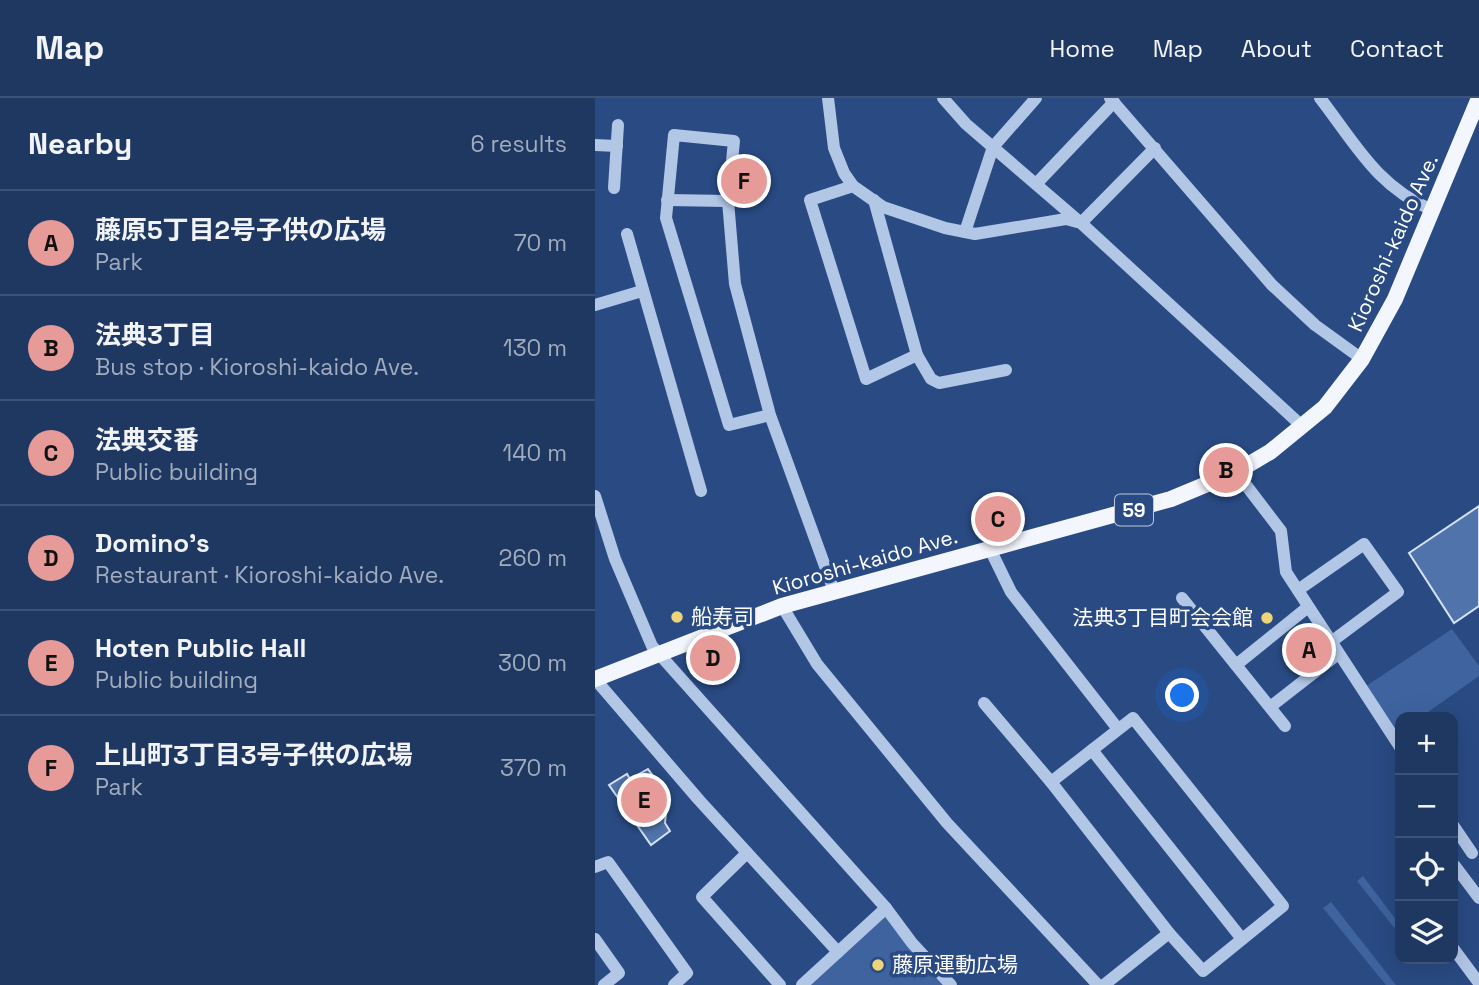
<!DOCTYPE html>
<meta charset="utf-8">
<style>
:root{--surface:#1f3862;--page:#2c436b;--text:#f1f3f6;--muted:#a1acbe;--line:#3c5277;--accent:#e69b98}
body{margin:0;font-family:"Space Grotesk","Noto Sans JP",sans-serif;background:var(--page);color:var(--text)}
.controls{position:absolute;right:21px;bottom:21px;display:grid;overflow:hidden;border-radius:14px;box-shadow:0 7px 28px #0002}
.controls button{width:63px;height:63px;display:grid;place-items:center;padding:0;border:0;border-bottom:2px solid var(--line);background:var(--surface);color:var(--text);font:35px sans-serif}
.you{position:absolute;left:588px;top:598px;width:24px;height:24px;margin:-18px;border:5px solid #fff;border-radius:50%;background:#1a73e8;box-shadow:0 0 0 10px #1a73e833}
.badge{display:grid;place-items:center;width:46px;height:46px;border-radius:50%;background:var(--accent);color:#111;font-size:23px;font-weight:700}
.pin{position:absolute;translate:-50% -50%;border:4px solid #fff;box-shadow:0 2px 7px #0006}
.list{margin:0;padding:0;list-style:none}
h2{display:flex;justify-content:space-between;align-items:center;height:91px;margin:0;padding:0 28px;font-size:30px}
h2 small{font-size:23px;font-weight:400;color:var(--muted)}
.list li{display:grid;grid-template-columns:46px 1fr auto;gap:21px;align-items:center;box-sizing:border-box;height:105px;padding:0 28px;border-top:2px solid var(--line)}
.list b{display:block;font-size:26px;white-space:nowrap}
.list p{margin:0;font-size:23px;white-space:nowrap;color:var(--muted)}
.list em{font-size:23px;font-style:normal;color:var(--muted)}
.icon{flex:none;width:38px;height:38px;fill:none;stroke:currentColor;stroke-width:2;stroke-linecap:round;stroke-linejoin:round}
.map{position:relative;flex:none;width:884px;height:887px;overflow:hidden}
header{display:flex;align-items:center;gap:42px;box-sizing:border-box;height:98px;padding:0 35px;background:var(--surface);border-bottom:2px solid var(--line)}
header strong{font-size:33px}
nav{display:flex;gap:38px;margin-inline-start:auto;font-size:24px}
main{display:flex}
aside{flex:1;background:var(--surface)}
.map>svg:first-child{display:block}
</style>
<header>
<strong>Map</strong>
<nav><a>Home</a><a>Map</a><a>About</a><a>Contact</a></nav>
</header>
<main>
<aside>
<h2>Nearby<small>6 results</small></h2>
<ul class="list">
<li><span class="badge">A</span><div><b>藤原5丁目2号子供の広場</b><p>Park</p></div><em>70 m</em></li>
<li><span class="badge">B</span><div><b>法典3丁目</b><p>Bus stop · Kioroshi-kaido Ave.</p></div><em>130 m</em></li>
<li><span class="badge">C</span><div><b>法典交番</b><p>Public building</p></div><em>140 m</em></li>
<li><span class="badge">D</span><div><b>Domino's</b><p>Restaurant · Kioroshi-kaido Ave.</p></div><em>260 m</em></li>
<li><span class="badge">E</span><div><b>Hoten Public Hall</b><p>Public building</p></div><em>300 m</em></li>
<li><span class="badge">F</span><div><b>上山町3丁目3号子供の広場</b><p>Park</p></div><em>370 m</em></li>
</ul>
</aside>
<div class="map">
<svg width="884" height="887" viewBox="0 0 884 887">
<rect width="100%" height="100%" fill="#294a83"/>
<g fill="#3e639f">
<path d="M141,63L164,66L157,101L136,106Z"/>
<path d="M857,531L884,568V578L826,619H805V634L802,636L771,588Z"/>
<path d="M721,533L731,548L730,559L709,575L693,555Z"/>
<path d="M768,778L805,827V837L762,783Z"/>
<path d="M736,804L801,887H791L728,810Z"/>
<path d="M290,818L349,887H213Z"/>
</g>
<g fill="#5173ab" stroke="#d5e1f5" stroke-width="2">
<path d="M884,408V508L859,525L814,455Z"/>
<path d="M53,671L75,702L72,705L70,725L75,733L56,747L14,687L32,676L35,681Z"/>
</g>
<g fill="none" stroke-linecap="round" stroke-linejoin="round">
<g stroke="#b2c6e6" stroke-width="12">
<path d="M233,0L239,50L249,75L258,88L288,109L350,130L380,136L471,121L486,125L708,329"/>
<path d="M348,0L371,26L486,125L560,50"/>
<path d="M515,0L677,187L720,227L767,261"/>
<path d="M725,0C760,45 781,88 837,112"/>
<path d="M0,47L22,48"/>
<path d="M442,85L519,4"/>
<path d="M258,88L215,102L271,281L322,257L279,102"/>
<path d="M19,90L23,27"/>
<path d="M72,102L133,103"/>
<path d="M370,134L398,49L441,0"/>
<path d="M32,136L106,393"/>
<path d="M0,207L47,193"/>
<path d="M322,257L336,281L344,285L411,272"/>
<path d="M175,317L134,327L71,120L79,37L139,43L133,103L140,186L175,317L239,493"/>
<path d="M641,374L686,433L691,474L805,649"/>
<path d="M0,398L20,461L57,548L291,810L317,845L356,887"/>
<path d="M395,451L416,494L523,631"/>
<path d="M703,492L769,446L803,494L736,544"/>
<path d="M587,500L690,628"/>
<path d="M187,508L222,566L352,725L503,887"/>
<path d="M641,567L713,509"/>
<path d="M0,581L104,702L243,854L291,810"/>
<path d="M389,605L456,684"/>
<path d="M675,609L743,556"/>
<path d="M538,620L688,808L608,873L574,835L456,684Z"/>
<path d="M497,652L647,841"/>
<path d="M858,727L877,755"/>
<path d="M152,755L107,799L185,887"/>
<path d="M860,768L884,800"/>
<path d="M0,769L13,764L92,875L79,887"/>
<path d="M0,841L24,875L9,887"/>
<path d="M858,850L884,885"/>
<path d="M207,887L243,854"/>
<path d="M509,887L574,835"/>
</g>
<path stroke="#f3f6fd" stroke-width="16" d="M0,581L187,508L576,401L641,374L675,354L730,309L767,261L800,201L884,0"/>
</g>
<g fill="#edd479" stroke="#294a83" stroke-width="2.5">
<circle cx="82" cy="519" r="7"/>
<circle cx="672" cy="520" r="7"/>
<circle cx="283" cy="867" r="7"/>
</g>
<g text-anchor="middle" stroke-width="7" stroke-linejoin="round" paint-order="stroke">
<rect fill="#294a83" stroke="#bfc9da" stroke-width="2" x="520" y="396.5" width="38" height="31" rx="5"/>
<g font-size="19" font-weight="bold" fill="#fff">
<text x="539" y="419">59</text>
</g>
<g font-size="21" fill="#fff" stroke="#294a83">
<text transform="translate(798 145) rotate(-66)" y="7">Kioroshi-kaido Ave.</text>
<text transform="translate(270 464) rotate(-16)" y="7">Kioroshi-kaido Ave.</text>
</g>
<g font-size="21" fill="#fff" stroke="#294a83" text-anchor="start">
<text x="96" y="526">船寿司</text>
<text x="658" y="527" text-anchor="end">法典3丁目町会会館</text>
<text x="297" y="874">藤原運動広場</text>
</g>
</g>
</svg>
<div class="controls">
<button>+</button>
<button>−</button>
<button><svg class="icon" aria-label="locate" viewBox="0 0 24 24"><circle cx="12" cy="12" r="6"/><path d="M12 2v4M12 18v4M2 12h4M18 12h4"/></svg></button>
<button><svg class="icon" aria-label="layers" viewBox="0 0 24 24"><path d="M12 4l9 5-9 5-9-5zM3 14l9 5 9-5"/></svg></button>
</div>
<div class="you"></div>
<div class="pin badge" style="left:714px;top:552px">A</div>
<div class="pin badge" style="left:631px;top:372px">B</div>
<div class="pin badge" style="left:403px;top:421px">C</div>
<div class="pin badge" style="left:118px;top:560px">D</div>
<div class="pin badge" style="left:49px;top:702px">E</div>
<div class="pin badge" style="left:149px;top:83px">F</div>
</div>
</main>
